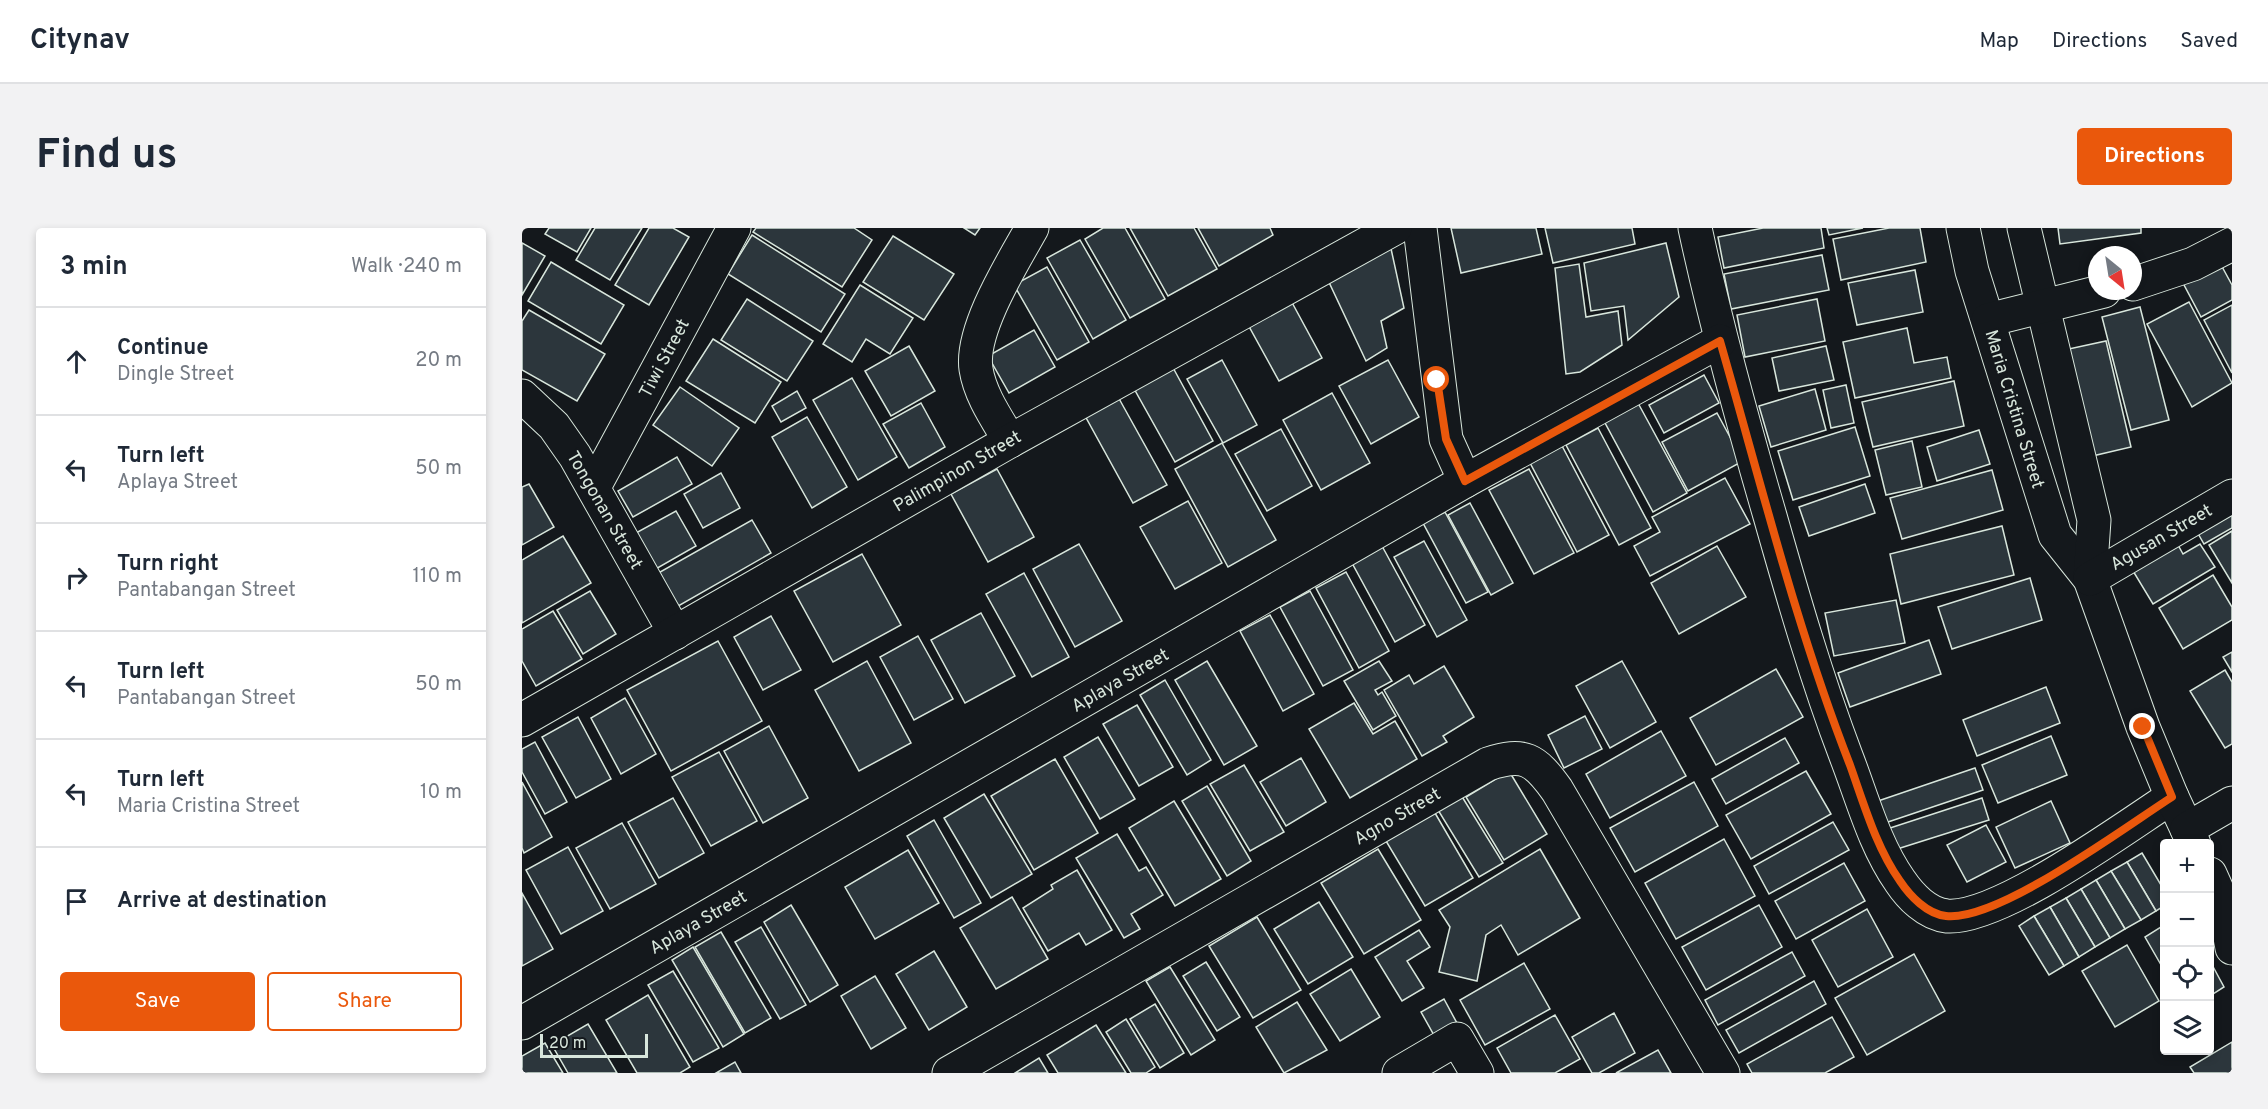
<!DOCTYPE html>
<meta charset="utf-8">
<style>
:root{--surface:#fff;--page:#f2f2f3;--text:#1f2937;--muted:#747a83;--line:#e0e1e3;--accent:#ea580c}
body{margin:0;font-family:Overpass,sans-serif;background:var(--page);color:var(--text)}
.controls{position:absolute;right:18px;bottom:18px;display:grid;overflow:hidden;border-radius:6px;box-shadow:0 3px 9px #0003}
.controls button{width:54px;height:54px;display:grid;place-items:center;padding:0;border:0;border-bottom:2px solid var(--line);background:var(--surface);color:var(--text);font:30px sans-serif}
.compass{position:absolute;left:1566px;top:18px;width:54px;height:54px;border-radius:50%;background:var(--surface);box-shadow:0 3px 9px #0003;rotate:150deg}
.scale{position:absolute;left:18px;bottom:15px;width:108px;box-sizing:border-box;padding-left:6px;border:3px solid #d8e6dc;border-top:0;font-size:16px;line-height:21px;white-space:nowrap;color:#d8e6dc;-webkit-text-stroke:4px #14181c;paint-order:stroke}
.stop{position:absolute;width:18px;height:18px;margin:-14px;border:4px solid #ea580c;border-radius:50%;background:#fff}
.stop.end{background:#ea580c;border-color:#fff;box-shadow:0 2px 6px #0008}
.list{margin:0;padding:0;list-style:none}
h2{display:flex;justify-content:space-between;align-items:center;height:78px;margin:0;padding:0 24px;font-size:26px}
h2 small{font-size:20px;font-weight:400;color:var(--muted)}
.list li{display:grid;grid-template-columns:39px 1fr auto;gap:18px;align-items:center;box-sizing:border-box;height:108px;padding:0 24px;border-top:2px solid var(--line)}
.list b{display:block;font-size:22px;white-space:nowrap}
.list p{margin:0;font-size:20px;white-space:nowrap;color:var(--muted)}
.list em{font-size:20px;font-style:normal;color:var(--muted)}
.actions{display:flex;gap:12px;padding:18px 24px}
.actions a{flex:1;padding:14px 0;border:2px solid var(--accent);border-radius:6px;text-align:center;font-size:21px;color:var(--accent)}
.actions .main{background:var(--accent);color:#fff}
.icon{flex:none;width:33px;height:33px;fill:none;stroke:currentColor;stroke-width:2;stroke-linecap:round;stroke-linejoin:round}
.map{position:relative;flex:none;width:1710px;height:845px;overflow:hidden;border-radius:6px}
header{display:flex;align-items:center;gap:36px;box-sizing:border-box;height:84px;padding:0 30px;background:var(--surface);border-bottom:2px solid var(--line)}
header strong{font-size:28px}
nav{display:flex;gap:33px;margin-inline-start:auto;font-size:21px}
.intro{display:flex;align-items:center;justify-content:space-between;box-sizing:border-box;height:144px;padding:0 36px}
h1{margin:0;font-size:42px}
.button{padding:15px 27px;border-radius:6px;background:var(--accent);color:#fff;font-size:21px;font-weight:700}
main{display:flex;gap:36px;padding:0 36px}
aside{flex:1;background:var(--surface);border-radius:6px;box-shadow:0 3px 9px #0003}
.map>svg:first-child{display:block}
</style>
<header>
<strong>Citynav</strong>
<nav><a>Map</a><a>Directions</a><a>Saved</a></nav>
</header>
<div class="intro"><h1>Find us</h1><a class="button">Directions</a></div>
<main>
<aside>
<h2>3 min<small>Walk · 240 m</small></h2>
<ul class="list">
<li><svg class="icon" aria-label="ahead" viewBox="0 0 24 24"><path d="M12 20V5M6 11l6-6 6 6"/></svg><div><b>Continue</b><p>Dingle Street</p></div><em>20 m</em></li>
<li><svg class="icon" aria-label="left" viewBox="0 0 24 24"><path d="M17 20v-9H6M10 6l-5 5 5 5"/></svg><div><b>Turn left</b><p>Aplaya Street</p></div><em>50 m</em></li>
<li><svg class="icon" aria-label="right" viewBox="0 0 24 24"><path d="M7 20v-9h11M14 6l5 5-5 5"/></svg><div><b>Turn right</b><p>Pantabangan Street</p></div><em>110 m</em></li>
<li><svg class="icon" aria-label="left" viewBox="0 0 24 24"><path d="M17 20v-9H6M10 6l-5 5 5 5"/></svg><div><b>Turn left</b><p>Pantabangan Street</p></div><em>50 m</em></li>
<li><svg class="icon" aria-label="left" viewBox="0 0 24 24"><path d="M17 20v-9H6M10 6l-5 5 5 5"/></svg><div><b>Turn left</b><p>Maria Cristina Street</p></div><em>10 m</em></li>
<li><svg class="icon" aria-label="arrive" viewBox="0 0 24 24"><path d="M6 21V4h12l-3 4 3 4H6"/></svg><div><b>Arrive at destination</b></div></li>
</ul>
<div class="actions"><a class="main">Save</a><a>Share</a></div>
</aside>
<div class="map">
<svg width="1710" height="845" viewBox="0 0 1710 845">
<rect width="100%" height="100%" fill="#14181c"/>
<g fill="#2c363c" stroke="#d8e6dc" stroke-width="1.5">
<path d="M27,0H69L55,24L23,6Z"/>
<path d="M73,0H120L88,52L54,32Z"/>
<path d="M127,0H151L167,9L127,77L93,57Z"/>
<path d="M234,0H332L350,12L320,59L231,4Z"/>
<path d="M442,0H458L453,7Z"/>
<path d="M581,0H603L643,71L608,90L563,11Z"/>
<path d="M608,0H672L695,41L646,68Z"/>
<path d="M676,0H748L751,7L697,38Z"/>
<path d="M929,0H1014L1020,26L939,45Z"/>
<path d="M1023,0H1110L1113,16L1031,35Z"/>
<path d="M1241,0H1299L1302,20L1202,40L1196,9Z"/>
<path d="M1305,0H1341L1307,7Z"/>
<path d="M1367,0H1398L1404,34L1319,52L1311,11Z"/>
<path d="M1536,0H1619V5L1538,16Z"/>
<path d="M230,7L323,66L299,104L206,46Z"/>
<path d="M371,8L432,46L402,92L341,54Z"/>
<path d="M558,12L604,92L571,111L525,30Z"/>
<path d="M0,15L23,28L0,67Z"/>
<path d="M1144,15L1157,69L1106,112L1102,78L1069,83L1062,35Z"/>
<path d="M868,16L882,80L859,93L865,120L844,133L805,50Z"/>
<path d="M1300,27L1307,62L1209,81L1202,46Z"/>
<path d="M29,34L102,77L79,116L6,73Z"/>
<path d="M1698,35L1710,57V72L1679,89L1661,55Z"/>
<path d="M1057,36L1064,89L1096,83L1100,117L1058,144L1044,146L1033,40Z"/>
<path d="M525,39L567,114L535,132L492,57Z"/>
<path d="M1393,42L1401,84L1335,97L1326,55Z"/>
<path d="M338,57L391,90L368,126L344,111L330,134L301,116Z"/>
<path d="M767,69L800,130L757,153L724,93Z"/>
<path d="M225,71L291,113L265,153L199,112Z"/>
<path d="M1295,71L1303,113L1223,129L1215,87Z"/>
<path d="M1667,74L1710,155L1670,179L1625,96Z"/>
<path d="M1710,77V145L1682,92Z"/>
<path d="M1618,79L1647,192L1609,202L1580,89Z"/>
<path d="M7,82L83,126L55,173L0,142V93Z"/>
<path d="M1385,100L1392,135L1425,129L1429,150L1333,170L1321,114Z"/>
<path d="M512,102L533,139L487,165L466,128Z"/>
<path d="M191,111L259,154L233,195L164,153Z"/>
<path d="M1584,113L1609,219L1566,229L1542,122Z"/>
<path d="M387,118L413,163L369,188L343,143Z"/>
<path d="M1304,118L1312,152L1257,163L1250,130Z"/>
<path d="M700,132L735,197L701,215L665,151Z"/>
<path d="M866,132L897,189L849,216L817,158Z"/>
<path d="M649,136L691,213L653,234L610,157Z"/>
<path d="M1182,147L1197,175L1142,205L1127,177Z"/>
<path d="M330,150L375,229L336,252L291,172Z"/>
<path d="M1432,153L1442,198L1351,219L1340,174Z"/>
<path d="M1324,157L1332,195L1309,200L1301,162Z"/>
<path d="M158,159L217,200L190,238L131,197Z"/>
<path d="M1293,161L1304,202L1249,219L1237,178Z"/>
<path d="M275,163L284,180L259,194L250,178Z"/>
<path d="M810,165L848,235L799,262L761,192Z"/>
<path d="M595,167L645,257L611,275L562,186Z"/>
<path d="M399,175L423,219L387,240L361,196Z"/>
<path d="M1116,175L1165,265L1131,284L1082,193Z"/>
<path d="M1195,185L1221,233L1166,263L1140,214Z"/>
<path d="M285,189L325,259L290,280L250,209Z"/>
<path d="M1333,199L1348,248L1271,272L1256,223Z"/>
<path d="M1076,200L1129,300L1097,317L1044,217Z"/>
<path d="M759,201L790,258L745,283L713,226Z"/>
<path d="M1457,202L1468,236L1415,253L1405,219Z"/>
<path d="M1390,213L1400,259L1364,267L1353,222Z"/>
<path d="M1038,214L1087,307L1055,324L1006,231Z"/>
<path d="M700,215L754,312L706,339L653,241Z"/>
<path d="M155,229L170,256L111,289L96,263Z"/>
<path d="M475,241L512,309L466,334L429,266Z"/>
<path d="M1007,241L1052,325L1012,346L967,262Z"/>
<path d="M1470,242L1481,282L1380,311L1368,270Z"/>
<path d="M199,245L218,280L181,300L162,266Z"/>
<path d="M1203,250L1228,296L1128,348L1112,318L1138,304L1130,289Z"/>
<path d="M7,256L32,299L0,317V259Z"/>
<path d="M1343,256L1353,285L1287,308L1277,279Z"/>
<path d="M1710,272V300L1682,316L1670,295Z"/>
<path d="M666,273L700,335L653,361L618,299Z"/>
<path d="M948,275L991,355L969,367L926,287Z"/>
<path d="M154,283L174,318L132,342L112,306Z"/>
<path d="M923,284L966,364L944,375L901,295Z"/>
<path d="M230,292L249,325L151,381L131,348Z"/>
<path d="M1480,298L1492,347L1379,376L1368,326Z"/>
<path d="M1710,303V355L1687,317Z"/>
<path d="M1650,306L1661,326L1678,316L1693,339L1631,376L1605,333Z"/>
<path d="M41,308L69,355L0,395V332Z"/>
<path d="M902,313L945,392L915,409L872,329Z"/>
<path d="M557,316L600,393L553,419L511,341Z"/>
<path d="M860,318L903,397L873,414L830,335Z"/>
<path d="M1195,318L1224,369L1157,406L1129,355Z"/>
<path d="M340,326L379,397L311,434L272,363Z"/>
<path d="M824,344L867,423L837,440L794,360Z"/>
<path d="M502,345L547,429L510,449L464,366Z"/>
<path d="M1691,347L1710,379V392L1661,421L1637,380Z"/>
<path d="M1508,350L1520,392L1430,421L1416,379Z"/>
<path d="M68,363L94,406L61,426L35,382Z"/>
<path d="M788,363L831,442L801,458L758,379Z"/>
<path d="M1374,372L1383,415L1312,428L1303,385Z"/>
<path d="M31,383L60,431L14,458L0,433V401Z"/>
<path d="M459,385L493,448L443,475L409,412Z"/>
<path d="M748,387L792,466L761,483L718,403Z"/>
<path d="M249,388L279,442L241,462L212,409Z"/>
<path d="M396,408L431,471L392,492L358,429Z"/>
<path d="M1407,412L1419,446L1328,479L1316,445Z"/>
<path d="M196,413L240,493L149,543L105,462Z"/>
<path d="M1710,424V444L1701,429Z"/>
<path d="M345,433L389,515L337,543L293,462Z"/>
<path d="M685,433L735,518L702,537L653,452Z"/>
<path d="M857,433L870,453L853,462L856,467L860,464L874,488L851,502L822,453Z"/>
<path d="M1100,433L1134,494L1088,520L1054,458Z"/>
<path d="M922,438L952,489L921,508L925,514L900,528L862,462L887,447L892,456Z"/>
<path d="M1254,441L1281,489L1194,537L1168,490Z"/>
<path d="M1703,442L1710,454V516L1703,520L1668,463Z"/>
<path d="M643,452L689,532L665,547L618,467Z"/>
<path d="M1524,459L1538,495L1455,528L1441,492Z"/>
<path d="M103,470L134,526L99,546L69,490Z"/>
<path d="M832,475L851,506L873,493L895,531L828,570L787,501Z"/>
<path d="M615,477L651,539L617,558L581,496Z"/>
<path d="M1063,488L1080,521L1042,540L1026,507Z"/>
<path d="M56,489L89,551L54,570L20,509Z"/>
<path d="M247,498L286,570L241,595L202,523Z"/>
<path d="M1139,503L1164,548L1088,590L1064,546Z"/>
<path d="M1529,508L1545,547L1476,575L1460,537Z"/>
<path d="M576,509L613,571L578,591L542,529Z"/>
<path d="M1263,510L1277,535L1204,576L1190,551Z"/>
<path d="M13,514L45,574L23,586L0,544V521Z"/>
<path d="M197,524L235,593L189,618L150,549Z"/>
<path d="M779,530L804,574L764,598L738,554Z"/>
<path d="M533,531L576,605L512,642L469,568Z"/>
<path d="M722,537L762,604L728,623L688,556Z"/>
<path d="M1453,540L1461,562L1363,595L1356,573Z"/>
<path d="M987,543L1025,606L982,632L944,569Z"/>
<path d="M1284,543L1309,586L1229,631L1204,587Z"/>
<path d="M0,554L30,609L2,625L0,620Z"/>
<path d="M1172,554L1196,598L1113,644L1088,600Z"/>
<path d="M685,558L729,633L705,648L660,573Z"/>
<path d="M462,566L510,646L469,670L422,590Z"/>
<path d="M939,567L981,635L957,649L916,582Z"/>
<path d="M151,570L182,625L137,650L106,594Z"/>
<path d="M1460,570L1467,592L1372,622L1365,601Z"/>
<path d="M652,573L699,651L653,678L607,600Z"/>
<path d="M1529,573L1548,615L1493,640L1474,599Z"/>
<path d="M913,585L951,650L903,678L864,613Z"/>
<path d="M412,592L459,675L432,690L385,608Z"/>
<path d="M1311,594L1327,622L1247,666L1232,638Z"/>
<path d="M100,595L134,656L88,681L54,620Z"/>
<path d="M1464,597L1484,634L1445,654L1425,617Z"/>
<path d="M595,606L617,643L624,639L641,667L609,686L618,701L602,710L554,630Z"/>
<path d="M1202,611L1233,668L1154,711L1123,655Z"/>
<path d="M46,619L81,683L39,706L4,642Z"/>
<path d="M856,621L899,692L842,726L799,655Z"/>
<path d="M1018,621L1058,690L996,727L979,697L964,707L955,753L917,744L928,699L917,682Z"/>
<path d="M386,622L417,675L353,711L323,659Z"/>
<path d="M1620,625L1642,662V678L1634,683L1605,634Z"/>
<path d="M1605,634L1634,683L1619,692L1589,643Z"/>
<path d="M1322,635L1343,673L1274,711L1253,673Z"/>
<path d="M555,642L590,702L564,717L557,705L526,723L501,680L531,661L529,657Z"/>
<path d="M1589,643L1619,692L1603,701L1574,652Z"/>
<path d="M1574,652L1603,701L1588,710L1559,661Z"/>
<path d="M1559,661L1588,710L1573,719L1544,670Z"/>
<path d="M0,665L31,721L0,738Z"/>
<path d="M490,669L526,731L474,761L438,700Z"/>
<path d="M1544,670L1573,719L1557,729L1528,679Z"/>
<path d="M797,674L831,729L786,756L752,701Z"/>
<path d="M269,677L316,757L288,774L242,694Z"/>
<path d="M1237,677L1260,719L1184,762L1160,719Z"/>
<path d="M1528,679L1557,729L1542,738L1512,688Z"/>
<path d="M1345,681L1371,729L1316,759L1290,712Z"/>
<path d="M1512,688L1542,738L1527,747L1497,698Z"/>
<path d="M735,689L779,762L731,790L687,718Z"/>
<path d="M1642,697V742L1623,709Z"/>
<path d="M239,699L284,777L258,791L213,714Z"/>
<path d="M897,702L908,719L885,733L902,760L880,773L853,729Z"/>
<path d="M199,704L249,790L223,805L173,719Z"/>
<path d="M1605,717L1637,773L1593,799L1560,743Z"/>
<path d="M171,719L222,806L201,819L150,732Z"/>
<path d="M412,723L445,779L407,802L374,746Z"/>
<path d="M1270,724L1283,748L1196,797L1183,772Z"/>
<path d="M1392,726L1423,783L1345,827L1313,770Z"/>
<path d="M1688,733L1702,759L1688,768Z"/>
<path d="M684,734L718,789L695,803L661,748Z"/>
<path d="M1002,735L1028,781L963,817L938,772Z"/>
<path d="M648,739L693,812L669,827L624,753Z"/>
<path d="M829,741L858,789L818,813L788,766Z"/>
<path d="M151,743L197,820L171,834L126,757Z"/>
<path d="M353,748L384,800L349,821L319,768Z"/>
<path d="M1292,753L1304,776L1217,825L1204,802Z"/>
<path d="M126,767L168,839L158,845H115L84,792Z"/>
<path d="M922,771L936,797L913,809L899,784Z"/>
<path d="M775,774L805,822L762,845L734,799Z"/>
<path d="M633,776L662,825L638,840L608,791Z"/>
<path d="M1092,785L1113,825L1077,845H1070L1050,809Z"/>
<path d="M1033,787L1058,831L1033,845H989L975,820Z"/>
<path d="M1310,789L1332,829L1303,845H1230L1225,836Z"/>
<path d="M604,791L633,839L624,845H609L584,804Z"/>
<path d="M66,796L95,845H46L30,817Z"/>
<path d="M574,797L604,845H536L525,827Z"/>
<path d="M1710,814V845H1672L1668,839Z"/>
<path d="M23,815L41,845H0V828Z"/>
<path d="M1136,822L1149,845H1094Z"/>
<path d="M517,830L526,845H493Z"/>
<path d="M213,834L219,845H194Z"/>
</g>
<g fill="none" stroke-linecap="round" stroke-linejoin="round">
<g stroke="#d8e6dc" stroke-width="35">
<g id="minor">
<path d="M898,0L924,211L943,253"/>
<path d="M1173,0C1194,97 1220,192 1248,288C1271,369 1294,449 1324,528C1340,569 1352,616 1378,653C1388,668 1405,686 1425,688C1477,692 1602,600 1650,569"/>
<path d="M1441,0L1450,43L1533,307L1568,351L1621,499L1650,569L1672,616"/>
<path d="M1502,0L1572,292L1568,351"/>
<path d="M1611,56L1671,36L1710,16"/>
<path d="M1466,92L1582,63"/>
<path d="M0,168L32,198L53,228L153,405"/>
<path d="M488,213C475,191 458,167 454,141C448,102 491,34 510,0"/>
<path d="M72,259L212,0"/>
<path d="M1568,351L1710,268"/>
<path d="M0,492L488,213L873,0"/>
<path d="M1665,601L1710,575"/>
<path d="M1688,646L1702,677L1710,720"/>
<path d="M0,795L943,253L1198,113"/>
<path d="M427,845L966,536C1002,524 1013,531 1035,562L1201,845"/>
<path d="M877,845L935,811L955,845"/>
</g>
</g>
<use href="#minor" stroke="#14181c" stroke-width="33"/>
</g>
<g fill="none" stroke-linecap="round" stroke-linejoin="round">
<path stroke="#ea580c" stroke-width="8" d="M915,152L924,211L943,253L1198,113C1239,255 1274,399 1328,537C1342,576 1354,619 1378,653C1388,668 1405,686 1424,688C1476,694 1603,599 1650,569L1621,499"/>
</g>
<g text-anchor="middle" stroke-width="4.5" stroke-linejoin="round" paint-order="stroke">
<g font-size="18" fill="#d8e6dc" stroke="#14181c">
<text transform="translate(142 130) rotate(-62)" y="6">Tiwi Street</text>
<text transform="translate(1493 181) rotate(73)" y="6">Maria Cristina Street</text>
<text transform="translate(435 243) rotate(-30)" y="6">Palimpinon Street</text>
<text transform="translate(83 282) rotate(60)" y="6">Tongonan Street</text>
<text transform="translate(1639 309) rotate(-30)" y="6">Agusan Street</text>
<text transform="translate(598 452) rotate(-30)" y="6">Aplaya Street</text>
<text transform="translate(875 588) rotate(-30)" y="6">Agno Street</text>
<text transform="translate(176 694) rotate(-30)" y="6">Aplaya Street</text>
</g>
</g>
</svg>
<div class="controls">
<button>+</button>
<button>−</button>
<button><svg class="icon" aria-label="locate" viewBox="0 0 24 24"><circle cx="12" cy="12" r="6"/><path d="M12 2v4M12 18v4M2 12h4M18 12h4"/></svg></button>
<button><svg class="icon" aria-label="layers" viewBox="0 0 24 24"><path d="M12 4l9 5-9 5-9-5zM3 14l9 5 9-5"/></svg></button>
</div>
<svg class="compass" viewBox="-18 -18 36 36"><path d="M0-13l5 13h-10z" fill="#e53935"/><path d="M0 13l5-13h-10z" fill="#747a83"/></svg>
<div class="scale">20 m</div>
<div class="stop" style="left:915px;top:152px"></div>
<div class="stop end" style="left:1621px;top:499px"></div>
</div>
</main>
